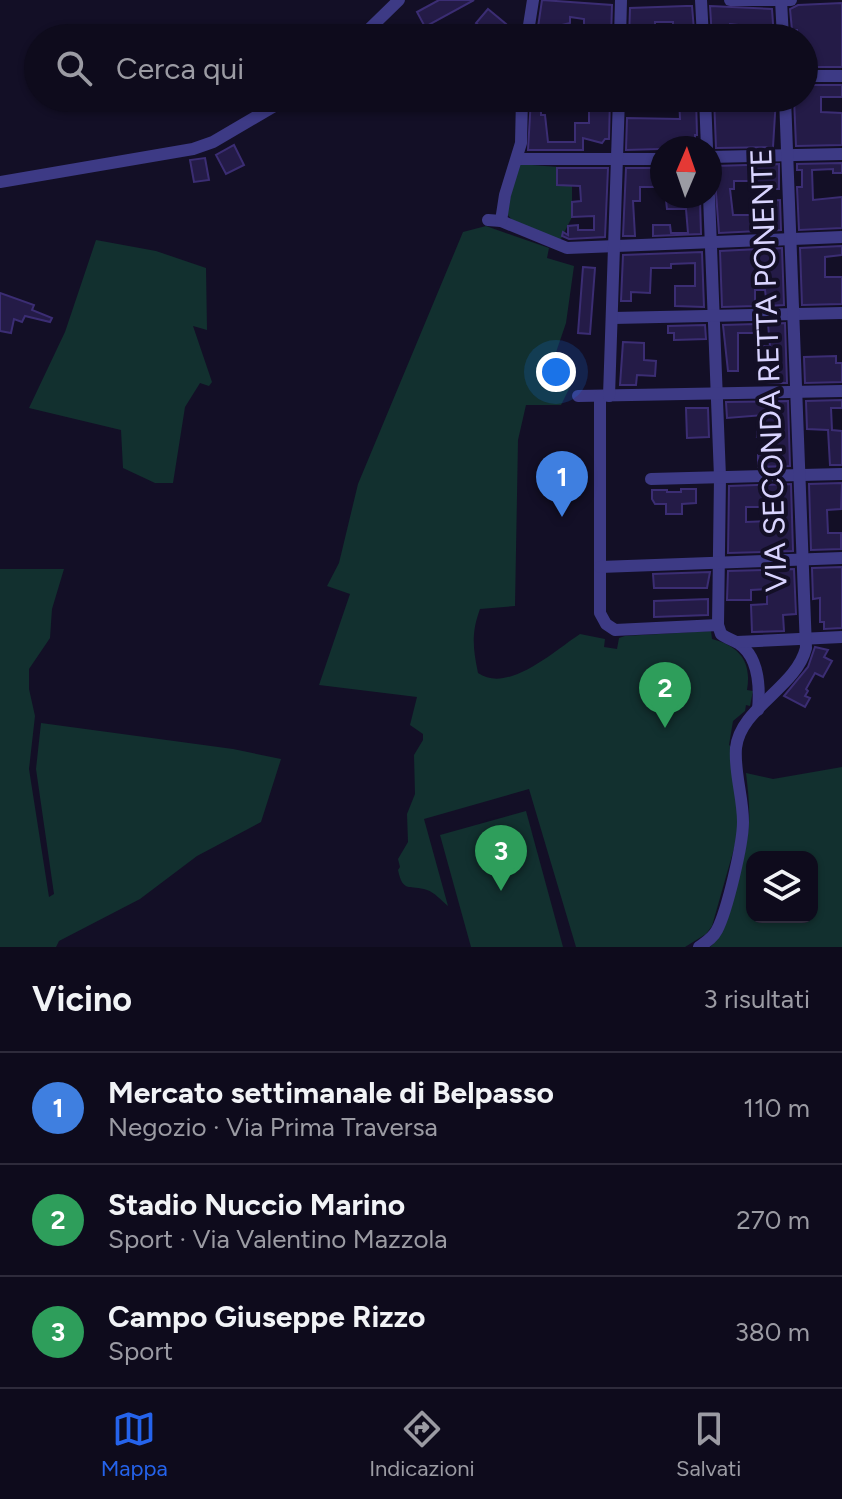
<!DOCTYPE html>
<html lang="it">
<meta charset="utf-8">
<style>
:root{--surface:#0e0b1c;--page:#1c1929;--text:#f1f3f6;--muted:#9b9ba3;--line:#2e2b3b;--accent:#2563eb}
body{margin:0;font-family:Figtree,sans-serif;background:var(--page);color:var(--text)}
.controls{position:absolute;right:24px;bottom:24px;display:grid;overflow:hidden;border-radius:16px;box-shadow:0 2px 6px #0004}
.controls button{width:72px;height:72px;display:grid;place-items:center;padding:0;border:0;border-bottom:2px solid var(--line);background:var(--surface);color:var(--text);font:40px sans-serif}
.compass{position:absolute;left:650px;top:136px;width:72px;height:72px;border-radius:50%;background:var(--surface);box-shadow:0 2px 6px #0004;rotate:2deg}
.you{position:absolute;left:556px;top:372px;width:28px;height:28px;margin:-20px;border:6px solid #fff;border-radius:50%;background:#1a73e8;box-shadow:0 0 0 12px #1a73e833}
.badge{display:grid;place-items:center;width:52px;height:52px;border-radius:50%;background:var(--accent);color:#fff;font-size:26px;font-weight:700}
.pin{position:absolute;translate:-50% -66px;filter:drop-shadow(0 2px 4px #0008)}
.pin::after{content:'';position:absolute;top:42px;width:28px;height:24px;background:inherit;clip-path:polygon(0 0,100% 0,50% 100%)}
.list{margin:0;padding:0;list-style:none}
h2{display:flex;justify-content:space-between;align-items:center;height:104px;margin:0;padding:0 32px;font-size:34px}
h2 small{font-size:26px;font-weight:400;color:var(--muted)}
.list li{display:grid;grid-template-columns:52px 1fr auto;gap:24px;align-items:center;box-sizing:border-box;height:112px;padding:0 32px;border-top:2px solid var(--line)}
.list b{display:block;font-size:30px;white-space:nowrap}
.list p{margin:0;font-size:26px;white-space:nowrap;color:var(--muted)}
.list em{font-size:26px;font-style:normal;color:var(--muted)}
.icon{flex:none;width:44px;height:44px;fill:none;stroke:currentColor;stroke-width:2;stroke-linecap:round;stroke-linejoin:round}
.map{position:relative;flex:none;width:842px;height:947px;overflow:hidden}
.search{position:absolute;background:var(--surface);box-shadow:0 2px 6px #0004;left:24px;right:24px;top:24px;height:88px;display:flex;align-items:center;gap:20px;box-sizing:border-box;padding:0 28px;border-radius:44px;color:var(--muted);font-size:30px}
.sheet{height:440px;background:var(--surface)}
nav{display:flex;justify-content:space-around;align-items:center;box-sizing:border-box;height:112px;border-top:2px solid var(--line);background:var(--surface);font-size:22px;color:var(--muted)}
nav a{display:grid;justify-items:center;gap:4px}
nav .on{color:var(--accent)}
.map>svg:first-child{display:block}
</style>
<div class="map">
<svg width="842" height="947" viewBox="0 0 842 947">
<rect width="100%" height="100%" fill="#130f26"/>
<g fill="#12302f" fill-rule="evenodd">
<path d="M519,164L558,167L557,185L572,186V217L560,241L513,221L507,214L516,167Z"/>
<path d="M486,226L549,248L547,258L574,266L566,323L551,367L557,372L558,381L571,385L561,405H526L518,440L515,606L480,609C471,633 473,649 478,673C508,694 554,651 580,634L605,639L604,647L617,649L619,638L625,636L711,631L712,639C739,646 752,661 747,690L753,691L750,706L746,705L745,711L733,721L729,745L732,747L738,809L737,838L712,926L706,934L685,947H576L529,789L424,819L448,906C442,901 434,892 427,890C410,884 403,894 398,870L400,867L398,859L408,842L407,814L415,794L414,755L423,740V734L410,725L417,697L319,685L350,594L327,586L339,563L358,484L463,232Z"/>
<path d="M96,240L156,251L206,268L207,330L193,326L212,382L209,386L200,383L185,407L173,483H155L123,468L121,430L29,408L65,332Z"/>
<path d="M0,569H64L52,609L50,638L29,669V689L35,716L29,769L49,897L54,894L36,769L41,723L233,749L281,759L261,822L197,856L140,899L59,941L56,947H0Z"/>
<path d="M842,767V947H710C726,937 748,845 749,824C750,807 748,790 746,773L773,779ZM752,857H812V917H752Z"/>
<path d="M526,811L563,947H471L440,835Z"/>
</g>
<g fill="#241b47" stroke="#3b2d73" stroke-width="2" fill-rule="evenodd">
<path d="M439,0H474L425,27L417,12Z"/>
<path d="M542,0L612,5L611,38H590V32H584V19L570,17V23L542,30L538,27Z"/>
<path d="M842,3V67H804V38H797V30H792L790,9L798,5Z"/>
<path d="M686,6H692L694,30H687V25L673,26V22H655V36L629,38L630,8Z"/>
<path d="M710,6L772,9L774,38H766L767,28L730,24V31H718V38H712Z"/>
<path d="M488,9L506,24L495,38L476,23Z"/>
<path d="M804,85H842V97H821V112L842,113V145L796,146L794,98H804Z"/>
<path d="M531,98L541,102V115H545L548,142H575V123H589V109L567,108L568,98H610L609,139H605L602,143L583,138V150H528Z"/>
<path d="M679,98H696L697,135H695V148L626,150L627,118L680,119Z"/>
<path d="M714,98H776L773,147L716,148Z"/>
<path d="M234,145L244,165L226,174L216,155Z"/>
<path d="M205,158L209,180L194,182L190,160Z"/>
<path d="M842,163V173H833V169L812,170L813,200L842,197V228L799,230L797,187H802V170H797V164Z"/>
<path d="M779,164V189H754V181H734V189H730L733,215H750V202L780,200L781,230L719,233L714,166Z"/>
<path d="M557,168H608L605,237L569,239L562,236L563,232L568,235V226L578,225V230H594V216L572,217V202L581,201L580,186L557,185Z"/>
<path d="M626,168H662V178H658V187H640V201H633L635,236H623Z"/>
<path d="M700,199L701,234L653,236V225H670L671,233H688L686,209H667L666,200Z"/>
<path d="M842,246V255L825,257V277H842V304L802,305L800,248Z"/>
<path d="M782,248L784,305L767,306L765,290H755V306L722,307L720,251Z"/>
<path d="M702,252L704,307L675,306V286H695V263L671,264V268H651L650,293L631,292V301H621L623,255Z"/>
<path d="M583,267L595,268L590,334L578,333Z"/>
<path d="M0,293L34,305L32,310L52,318L50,322L25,316L22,322L14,319L11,333L0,331Z"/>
<path d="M785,323L787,383H764V346H770L768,324Z"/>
<path d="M756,324V333H738V371H728L723,325Z"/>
<path d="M705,325L706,339L674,340V333H668V326Z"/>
<path d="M623,342L644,343V360L656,361L655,376L637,375L636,385H620Z"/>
<path d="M836,356V363H842V382L805,383L804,357Z"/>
<path d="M842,400V408H831L832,430L842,431V465H830L828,430L807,429L806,401Z"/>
<path d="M788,401L790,466L758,467V455H775V436L757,437L758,429H764V415L727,418L726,402Z"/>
<path d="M686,408H708L709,437L687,438Z"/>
<path d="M842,483L841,509L827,510L828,533H841V549L811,550L809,484Z"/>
<path d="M791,484L793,551L728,553L729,486ZM746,507H765V516H782L783,533L767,532V521L746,522Z"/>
<path d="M681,489H696V503L682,504V514H666V504H655L652,499V490H667V492H681Z"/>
<path d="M842,567V628L824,629V622H820V598L813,599L812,568Z"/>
<path d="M794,569L796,614L783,615L784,631L752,632L751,605L767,604V589L751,590V600H727L728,571Z"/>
<path d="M710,572L707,588H654L653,574Z"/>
<path d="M708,599V615L654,617V601Z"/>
<path d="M815,647L828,650L824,657L832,661L823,677L815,673L806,689L808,691L805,696L810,698L805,707L784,696L808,667Z"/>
</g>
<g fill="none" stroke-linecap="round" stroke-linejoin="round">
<g stroke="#3d3a85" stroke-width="12">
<path d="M701,0L703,38"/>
<path d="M730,0H791"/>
<path d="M781,0L783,38"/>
<path d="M360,38L399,0"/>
<path d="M527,38L533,0"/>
<path d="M620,38L621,0"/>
<path d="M804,76H842"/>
<path d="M705,98L707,148"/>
<path d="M710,157L842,154"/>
<path d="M517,159H662"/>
<path d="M0,182L193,149L213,142L288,98"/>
<path d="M709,196L720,477L718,625L721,634C726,638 733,640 738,643C760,657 760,688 758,710"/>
<path d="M488,220L501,221L567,248L842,237"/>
<path d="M501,221L505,195L521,143L522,98"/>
<path d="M613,318L842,313"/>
<path d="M578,396L842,391"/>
<path d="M600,396V613L606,624L615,630L718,625"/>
<path d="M609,396L619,98"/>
<path d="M651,479L842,474"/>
<path d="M600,567L842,558"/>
<path d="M737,642L842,637"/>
<path d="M699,947C706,942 713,938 717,930C727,911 743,844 743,822C743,797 734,772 736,748C740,708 796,688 806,648L785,98"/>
</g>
</g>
<g text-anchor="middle" stroke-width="8" stroke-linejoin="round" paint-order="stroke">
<g font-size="30" fill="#d9d4ff" stroke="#130f26">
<text transform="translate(769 370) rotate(-92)" y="10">VIA SECONDA RETTA PONENTE</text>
</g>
</g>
</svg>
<div class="controls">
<button><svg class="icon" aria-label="layers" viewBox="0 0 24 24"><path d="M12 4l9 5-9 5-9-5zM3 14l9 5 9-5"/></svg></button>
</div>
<svg class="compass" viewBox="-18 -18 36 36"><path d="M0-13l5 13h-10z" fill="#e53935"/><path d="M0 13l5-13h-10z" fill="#9b9ba3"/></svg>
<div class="you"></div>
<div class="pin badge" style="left:562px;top:517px;background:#3f7fe0">1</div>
<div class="pin badge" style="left:665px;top:728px;background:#2e9e5b">2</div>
<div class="pin badge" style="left:501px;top:891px;background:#2e9e5b">3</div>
<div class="search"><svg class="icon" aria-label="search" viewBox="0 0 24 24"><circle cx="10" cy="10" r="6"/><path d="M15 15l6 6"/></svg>Cerca qui</div>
</div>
<section class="sheet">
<h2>Vicino<small>3 risultati</small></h2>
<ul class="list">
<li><span class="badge" style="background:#3f7fe0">1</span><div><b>Mercato settimanale di Belpasso</b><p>Negozio · Via Prima Traversa</p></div><em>110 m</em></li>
<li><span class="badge" style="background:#2e9e5b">2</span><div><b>Stadio Nuccio Marino</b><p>Sport · Via Valentino Mazzola</p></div><em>270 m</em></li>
<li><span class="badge" style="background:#2e9e5b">3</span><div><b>Campo Giuseppe Rizzo</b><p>Sport</p></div><em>380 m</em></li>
</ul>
</section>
<nav>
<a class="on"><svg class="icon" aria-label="map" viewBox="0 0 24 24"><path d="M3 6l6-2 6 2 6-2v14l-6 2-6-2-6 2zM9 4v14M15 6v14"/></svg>Mappa</a>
<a><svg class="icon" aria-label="directions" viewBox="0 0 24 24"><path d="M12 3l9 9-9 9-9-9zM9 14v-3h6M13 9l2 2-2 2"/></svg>Indicazioni</a>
<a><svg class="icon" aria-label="saved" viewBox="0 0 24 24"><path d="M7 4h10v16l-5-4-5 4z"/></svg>Salvati</a>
</nav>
